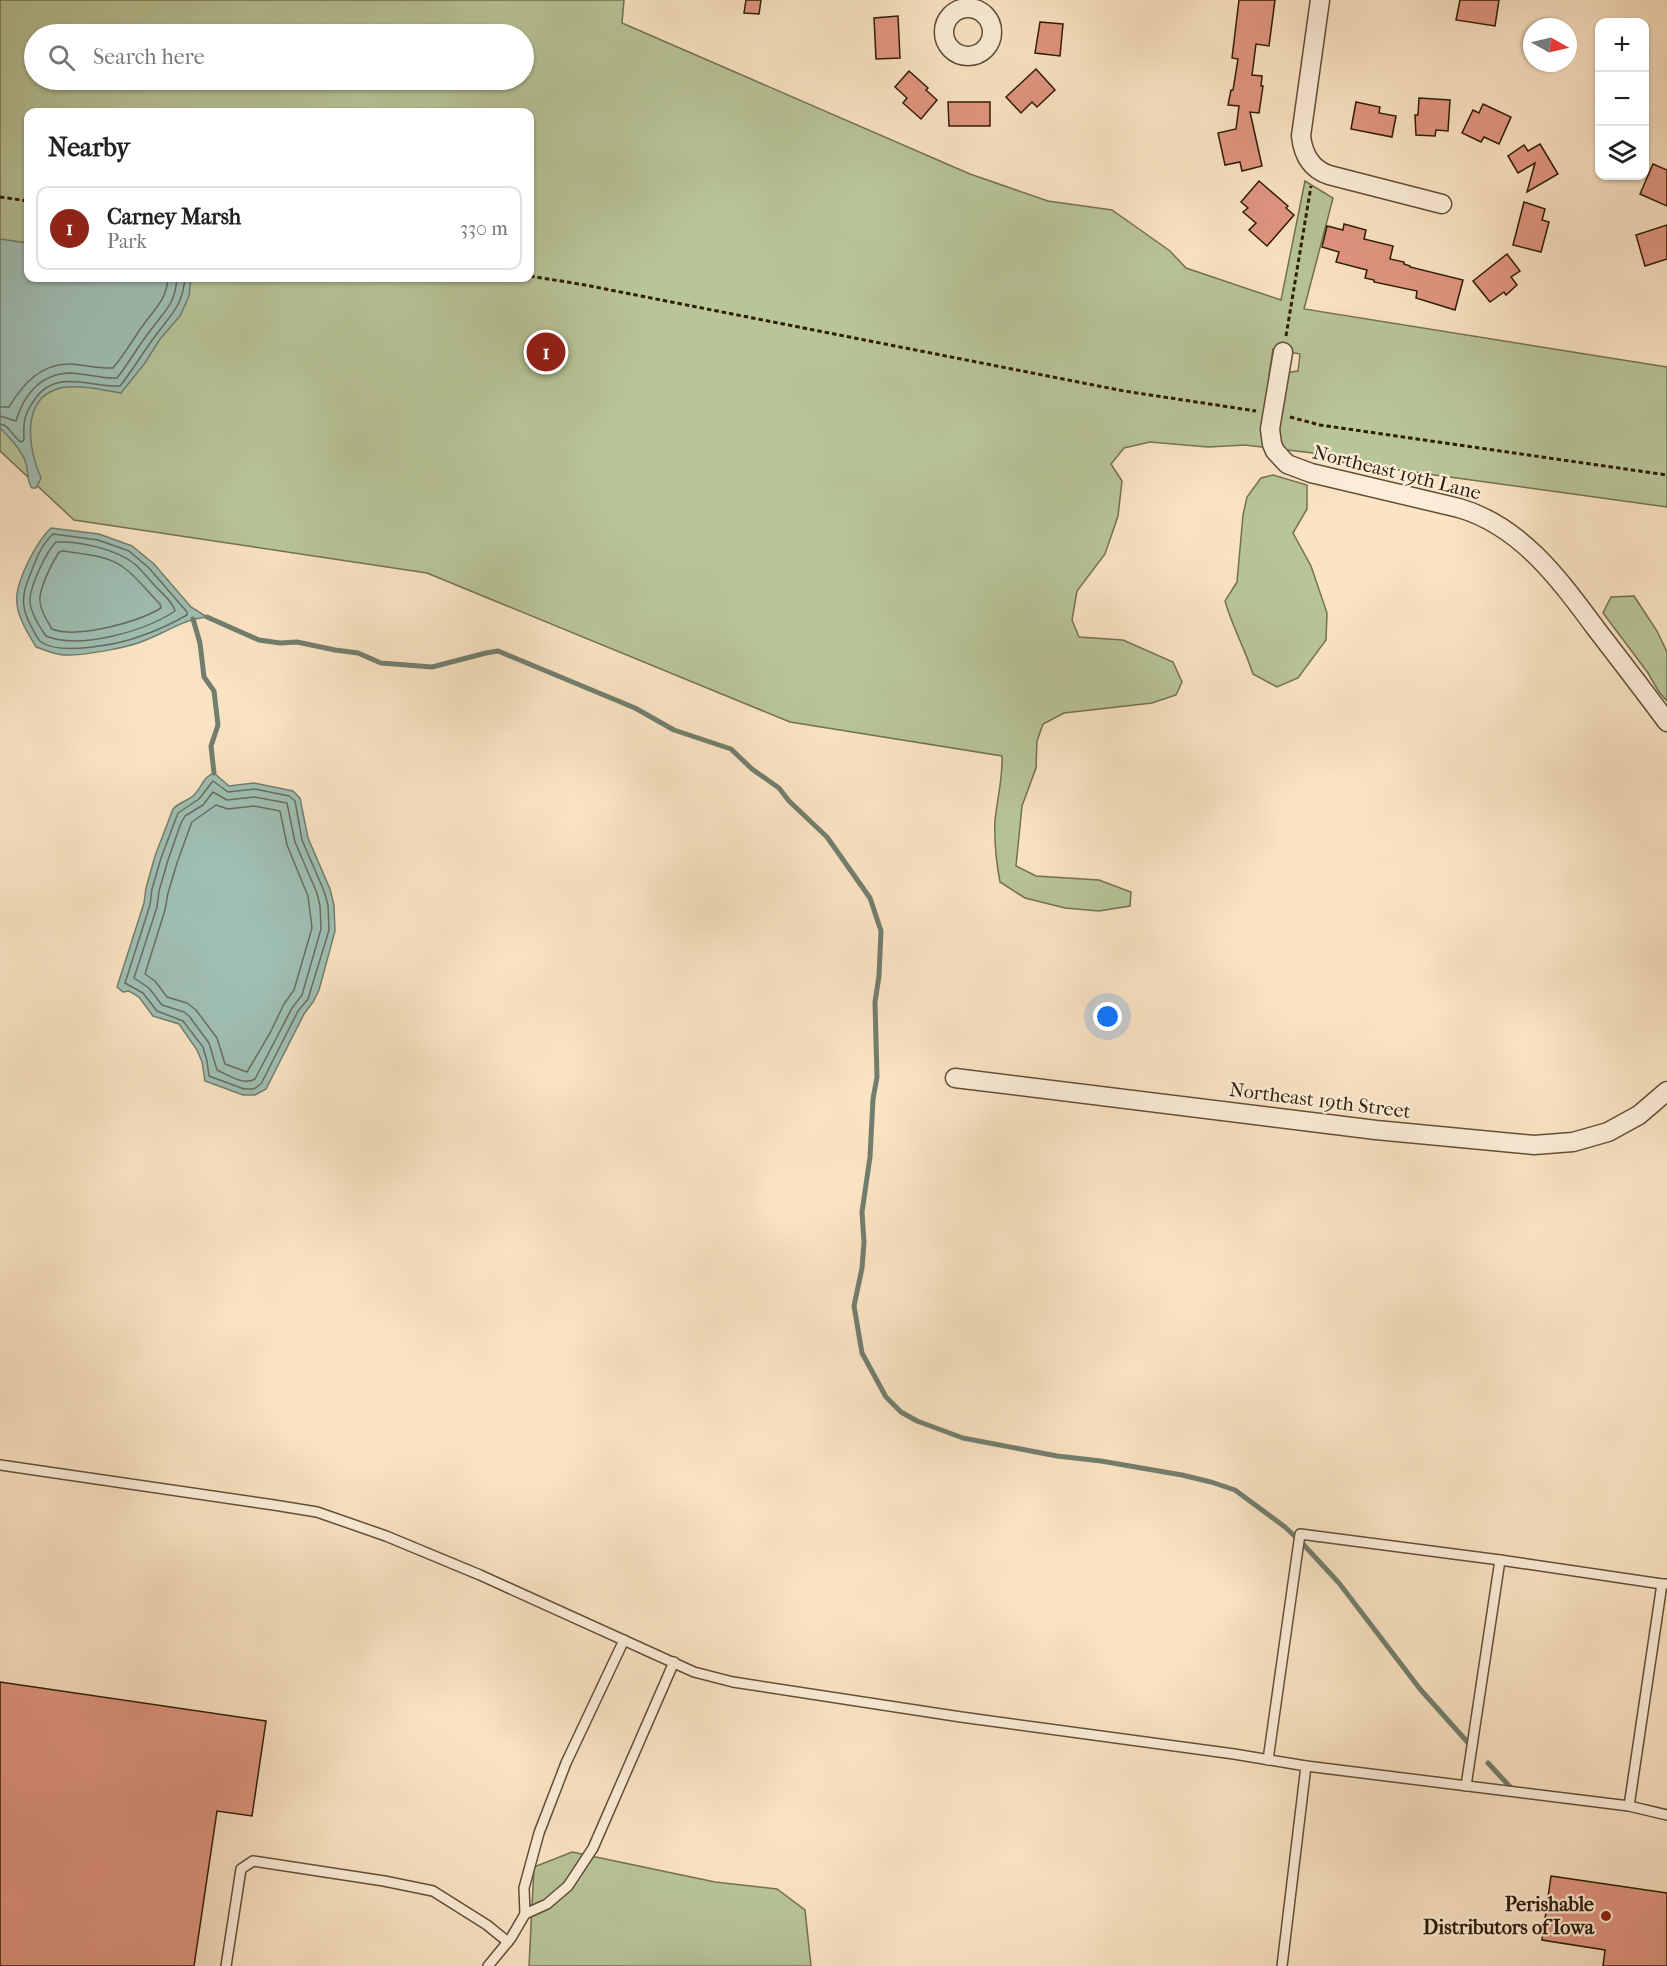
<!DOCTYPE html>
<meta charset="utf-8">
<style>
:root{--surface:#fff;--page:#f2f2f2;--text:#222;--muted:#767676;--line:#e0e0e0;--accent:#8f2418}
body{margin:0;font-family:"IM FELL French Canon",serif;background:var(--page);color:var(--text)}
.controls{position:absolute;right:18px;top:18px;display:grid;overflow:hidden;border-radius:12px;box-shadow:0 2px 4px #0004}
.controls button{width:54px;height:54px;display:grid;place-items:center;padding:0;border:0;border-bottom:2px solid var(--line);background:var(--surface);color:var(--text);font:30px sans-serif}
.compass{position:absolute;left:1523px;top:18px;width:54px;height:54px;border-radius:50%;background:var(--surface);box-shadow:0 2px 4px #0004;rotate:98deg}
.you{position:absolute;left:1108px;top:1017px;width:21px;height:21px;margin:-15px;border:4px solid #fff;border-radius:50%;background:#1a73e8;box-shadow:0 0 0 9px #1a73e833}
.badge{display:grid;place-items:center;width:39px;height:39px;border-radius:50%;background:var(--accent);color:#fff;font-size:20px;font-weight:700}
.pin{position:absolute;translate:-50% -50%;border:3px solid #fff;box-shadow:0 2px 6px #0006}
.list{margin:0;padding:0;list-style:none}
h2{display:flex;justify-content:space-between;align-items:center;height:78px;margin:0;padding:0 24px;font-size:26px}
h2 small{font-size:20px;font-weight:400;color:var(--muted)}
.list li{display:grid;grid-template-columns:39px 1fr auto;gap:18px;align-items:center;box-sizing:border-box;height:84px;margin:0 12px 12px;padding:0 12px;border:2px solid var(--line);border-radius:12px}
.list b{display:block;font-size:22px;white-space:nowrap}
.list p{margin:0;font-size:20px;white-space:nowrap;color:var(--muted)}
.list em{font-size:20px;font-style:normal;color:var(--muted)}
.icon{flex:none;width:33px;height:33px;fill:none;stroke:currentColor;stroke-width:2;stroke-linecap:round;stroke-linejoin:round}
.map{position:relative;flex:none;width:1667px;height:1966px;overflow:hidden}
.search{position:absolute;background:var(--surface);box-shadow:0 2px 4px #0004;left:24px;top:24px;width:510px;height:66px;display:flex;align-items:center;gap:15px;box-sizing:border-box;padding:0 21px;border-radius:33px;color:var(--muted);font-size:22px}
.panel{position:absolute;background:var(--surface);box-shadow:0 2px 4px #0004;left:24px;top:108px;width:510px;height:174px;border-radius:12px}
.map>svg:first-child{display:block}
</style>
<div class="map">
<svg width="1667" height="1966" viewBox="0 0 1667 1966">
<rect width="100%" height="100%" fill="#fbe4c4"/>
<filter id="stains"><feTurbulence type="fractalNoise" baseFrequency=".00333" numOctaves="4"/><feColorMatrix values="0 0 0 0 .2 0 0 0 0 .09 0 0 0 0 .02 0 0 0 .5 -.17"/></filter>
<radialGradient id="worn" r=".72"><stop offset=".6" stop-color="#630" stop-opacity="0"/><stop offset="1" stop-color="#630" stop-opacity=".3"/></radialGradient>
<g fill="#b8c599" stroke="#747150" stroke-width="1.5" fill-rule="evenodd">
<path d="M0,0H624L622,23L970,174L1048,201L1112,210L1170,251L1186,268L1281,300L1305,181L1333,198L1304,309L1667,367V507L1318,459L1313,453L1245,445L1208,447L1150,442L1124,448L1111,464L1122,481L1118,516L1105,554L1077,591L1072,620L1079,637L1123,640L1173,662L1182,682L1176,695L1152,703L1064,713L1043,724L1037,741L1036,768L1022,806L1016,866L1036,876L1099,880L1131,892L1130,906L1099,911L1065,908L1025,898L1000,882C996,861 994,842 995,821C997,799 1003,778 1002,756L790,722L427,573L74,520L0,451ZM34,34H524V80H34ZM28,112H530V278H28ZM1273,349L1300,354L1298,371L1269,375Z"/>
<path d="M1273,475L1307,485V509L1293,533L1311,566L1327,613L1326,640L1298,678L1277,687L1253,674C1245,649 1232,626 1225,601L1237,582L1243,515L1247,497L1261,478Z"/>
<path d="M1634,596L1657,631L1667,652V701L1659,692L1648,673L1603,613L1611,597Z"/>
<path d="M572,1852L715,1882L777,1889L805,1910L811,1966H529L534,1867Z"/>
</g>
<g fill="#9fbfb4" stroke="#727e6e" stroke-width="1.5">
<path d="M0,239L28,243V278H191L189,296L180,316L160,339L145,363L121,393C104,390 74,383 57,389C20,401 29,450 41,478L36,488H32C26,480 29,473 26,464C23,451 9,437 0,428Z"/>
<path d="M51,528L99,534L132,546L154,564L191,607L207,617C185,619 166,632 146,640C128,648 82,656 63,655C53,654 45,650 36,647C28,633 19,620 17,604C14,584 36,542 51,528Z"/>
<path d="M214,773L229,786L254,783L293,791L300,798L308,838L330,889L334,905L335,931L319,990L313,1002L304,1014L266,1089L255,1095H243L205,1081L202,1062L197,1050L179,1024L153,1016L139,997L129,991L123,992L117,987L144,903L146,888L155,856L173,809C179,802 188,801 194,795C202,787 203,777 214,773Z"/>
</g>
<g fill="none" stroke-linecap="round" stroke-linejoin="round">
<g stroke="#676e5d" stroke-width="1.5">
<path d="M0,407H9C23,384 41,363 71,364C85,365 100,369 113,368C124,355 132,341 141,328C154,309 166,302 168,278"/>
<path d="M0,416L16,421C23,396 40,374 69,373C85,373 101,379 117,378C129,363 138,346 150,331C165,310 175,305 177,278"/>
<path d="M0,424L6,426L19,441L22,442L24,439C23,421 25,413 35,399C56,368 91,388 120,386C133,370 143,352 156,335C172,313 182,307 185,278"/>
<path d="M53,534L98,540L129,551L149,568L187,612V615C173,623 156,631 141,636C120,644 60,656 41,642C37,639 34,631 31,626C23,611 21,599 27,583C34,565 39,547 53,534Z"/>
<path d="M56,542C80,541 117,549 136,565C143,572 149,579 155,586C162,593 173,602 175,611C145,631 80,650 46,636C39,626 31,614 30,602C29,588 46,552 56,542Z"/>
<path d="M63,551C83,554 106,555 123,567C137,577 148,592 160,604L161,608C138,622 77,639 52,629C47,621 41,612 40,602C38,590 52,563 59,552Z"/>
<path d="M213,781L228,792L255,789L289,796L295,801L302,840L324,891L328,905L329,930L308,999L298,1011L261,1084L254,1089H244L209,1076L207,1061L203,1047L183,1021L157,1011L143,993L125,983L150,905L152,889L161,858L178,813L199,799Z"/>
<path d="M213,792L227,800L254,797L287,803L295,842L317,893L320,906L321,929L302,995L292,1008L255,1079C244,1086 228,1075 217,1070L209,1043L189,1016L184,1012L162,1005L149,988L134,978L157,907L159,891L168,860L181,823L185,816L203,805Z"/>
<path d="M216,805L228,809L254,806L280,811L287,845L308,896L312,928L294,990L284,1004L270,1033L247,1072L225,1064L217,1038L196,1010L187,1003L167,997L155,981L145,974L165,910L168,893L177,863L190,827L192,822Z"/>
</g>
<g stroke="#727e6e" stroke-width="5">
<path d="M207,617L259,640L280,643L297,642L335,650L358,653L381,663L432,667L486,653L498,651L635,708L674,730L731,749L752,769L779,788L789,801L827,837L870,898L881,931L879,976L875,1002L877,1077L873,1099L870,1157L862,1212L864,1242L862,1268L854,1306L862,1353L886,1397L901,1412L917,1421L963,1438L1057,1456L1101,1461L1182,1475L1211,1482L1235,1490L1285,1527L1302,1543L1339,1583L1420,1689L1471,1746"/>
<path d="M193,619L200,643L204,677L214,691L218,725L211,746L214,773"/>
<path d="M1488,1763L1513,1790"/>
</g>
</g>
<g fill="#e19681" stroke="#2f1d06" stroke-width="1.5">
<path d="M746,0H761L759,14L744,13Z"/>
<path d="M1239,0H1275L1269,46L1256,44L1252,75L1262,76L1261,86H1263L1259,113L1250,112L1262,166L1242,171L1240,162L1225,165L1218,133L1236,129L1239,106L1228,105L1231,90H1233L1238,59L1232,58Z"/>
<path d="M1460,0H1499L1495,26L1456,20Z"/>
<path d="M898,16L900,58L876,59L874,18Z"/>
<path d="M1040,22L1063,24L1060,56L1035,53Z"/>
<path d="M1036,69L1055,90L1037,107L1032,102L1021,113L1006,97Z"/>
<path d="M909,71L928,88L926,90L937,100L921,119L903,103L907,98L895,87Z"/>
<path d="M1419,98L1450,100L1448,131L1436,130L1435,136L1416,135L1415,115H1418Z"/>
<path d="M948,102H990V126H949Z"/>
<path d="M1356,102L1380,107L1379,113L1396,116L1392,137L1351,129Z"/>
<path d="M1483,104L1511,117L1499,144L1484,137L1481,142L1462,133L1473,110L1479,113Z"/>
<path d="M1540,144L1558,174L1527,192L1535,163L1518,173L1508,156L1524,145L1528,151Z"/>
<path d="M1653,164L1667,170V206L1640,194Z"/>
<path d="M1259,181L1288,206L1286,208L1294,215L1267,246L1249,230L1256,223L1243,212L1248,208L1241,202Z"/>
<path d="M1524,202L1545,209L1542,220L1549,222L1541,252L1513,245Z"/>
<path d="M1344,224L1366,230L1364,239L1393,246L1390,259L1404,262V264L1410,266V267L1463,280L1455,310L1416,298L1417,291L1374,282V280L1365,278L1367,270L1336,262L1339,252L1322,247L1327,226L1343,230Z"/>
<path d="M1667,225V259L1645,266L1636,235Z"/>
<path d="M1507,254L1520,271L1511,277L1517,285L1506,295L1504,292L1490,302L1473,281Z"/>
<path d="M0,1682L266,1721L252,1816L217,1811L194,1966H0Z"/>
<path d="M1551,1876L1667,1893V1966H1603L1605,1950L1542,1940Z"/>
</g>
<g fill="none" stroke-linecap="round" stroke-linejoin="round">
<g stroke="#624f36" stroke-width="12">
<g id="service">
<path d="M0,1465L274,1505L317,1512L386,1536L480,1575L694,1672L733,1682L961,1717L1234,1754L1306,1766L1282,1966"/>
<path d="M1667,1584H1662L1629,1806L1667,1815"/>
<path d="M624,1640L566,1763L539,1833L524,1888L525,1914L547,1904L568,1886L593,1848L674,1662"/>
<path d="M1268,1760L1300,1534L1500,1560L1662,1584"/>
<path d="M1306,1766L1629,1806"/>
<path d="M1466,1786L1500,1560"/>
<path d="M226,1966L241,1869L253,1861L384,1881L433,1891L487,1925L508,1942"/>
<path d="M488,1966L511,1938L525,1914"/>
</g>
</g>
<g stroke="#624f36" stroke-width="21">
<g id="minor">
<path d="M1320,0L1301,136C1303,154 1311,169 1329,175L1442,204"/>
<circle cx="968" cy="32" r="24"/>
<path d="M1283,352L1270,429L1272,444L1275,451L1287,464L1311,473L1459,508C1521,526 1560,580 1597,630C1621,661 1644,691 1667,722"/>
<path d="M955,1078L1376,1130L1534,1145L1573,1142L1608,1132L1639,1115L1667,1091"/>
</g>
</g>
<g stroke="#2f1d06" stroke-width="3" stroke-dasharray="4.5 3" stroke-linecap="butt">
<path d="M0,197L28,201"/>
<path d="M530,276L585,285L1124,391L1256,411"/>
<path d="M1286,336L1311,186"/>
<path d="M1290,417L1320,425L1667,475"/>
</g>
<use href="#service" stroke="#fcedd9" stroke-width="9"/>
<use href="#minor" stroke="#fcedd9" stroke-width="18"/>
</g>
<circle fill="#8f2418" stroke="#fcedd9" stroke-width="2" cx="1606" cy="1916" r="6"/>
<g text-anchor="middle" stroke-width="4.5" stroke-linejoin="round" paint-order="stroke">
<g font-size="20" fill="#2f1d06" stroke="#fcedd9">
<text transform="translate(1397 472) rotate(14)" y="7">Northeast 19th Lane</text>
<text transform="translate(1320 1100) rotate(7)" y="7">Northeast 19th Street</text>
</g>
<g font-size="20" font-weight="bold" fill="#2f1d06" stroke="#fcedd9" text-anchor="end">
<text x="1594" y="1911">Perishable<tspan x="1594" dy="23">Distributors of Iowa</tspan></text>
</g>
</g>
<rect width="100%" height="100%" filter="url(#stains)"/>
<rect width="100%" height="100%" fill="url(#worn)"/>
</svg>
<div class="controls">
<button>+</button>
<button>−</button>
<button><svg class="icon" aria-label="layers" viewBox="0 0 24 24"><path d="M12 4l9 5-9 5-9-5zM3 14l9 5 9-5"/></svg></button>
</div>
<svg class="compass" viewBox="-18 -18 36 36"><path d="M0-13l5 13h-10z" fill="#e53935"/><path d="M0 13l5-13h-10z" fill="#767676"/></svg>
<div class="you"></div>
<div class="pin badge" style="left:546px;top:352px">1</div>
<div class="search"><svg class="icon" aria-label="search" viewBox="0 0 24 24"><circle cx="10" cy="10" r="6"/><path d="M15 15l6 6"/></svg>Search here</div>
<section class="panel">
<h2>Nearby<small></small></h2>
<ul class="list">
<li><span class="badge">1</span><div><b>Carney Marsh</b><p>Park</p></div><em>330 m</em></li>
</ul>
</section>
</div>
